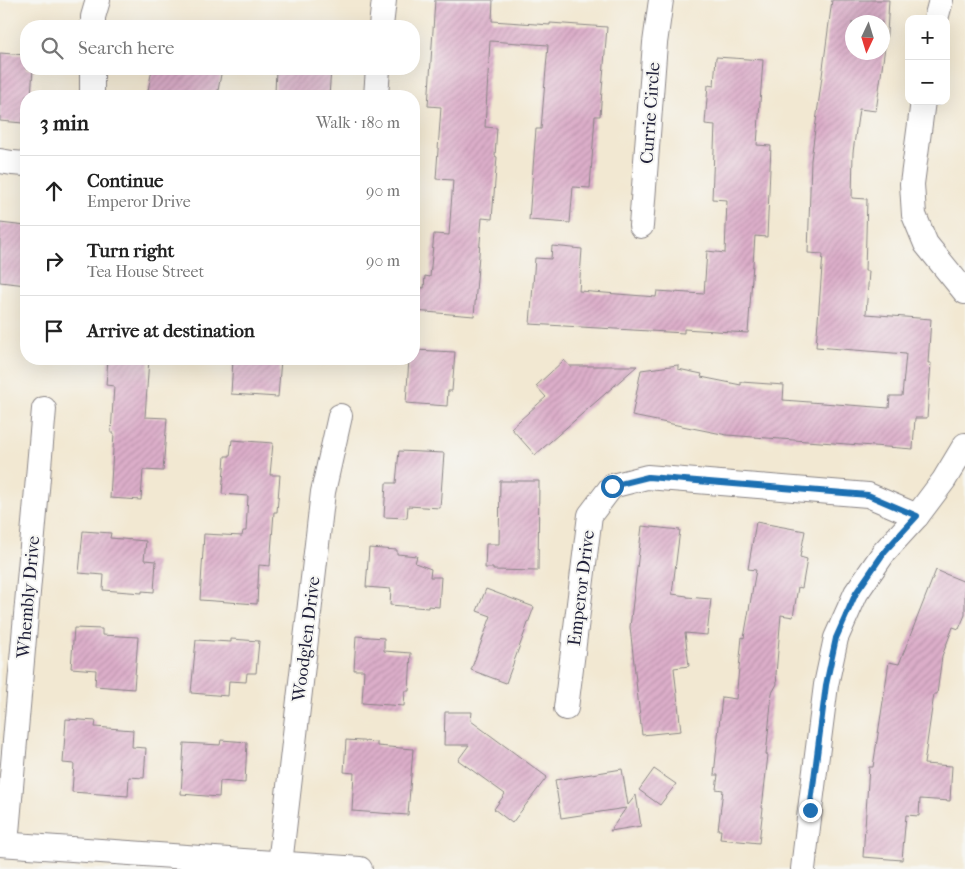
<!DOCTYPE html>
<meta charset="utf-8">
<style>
:root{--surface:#fff;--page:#f2f2f2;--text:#222;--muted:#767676;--line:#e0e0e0}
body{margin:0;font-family:"IM FELL French Canon",serif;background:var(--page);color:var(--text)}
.controls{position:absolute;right:15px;top:15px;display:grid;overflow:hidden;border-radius:10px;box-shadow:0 5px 20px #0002}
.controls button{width:45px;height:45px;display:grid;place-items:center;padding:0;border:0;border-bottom:1px solid var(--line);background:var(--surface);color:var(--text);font:25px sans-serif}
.compass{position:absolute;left:845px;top:15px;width:45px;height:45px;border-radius:50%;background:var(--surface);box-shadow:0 5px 20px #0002;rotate:184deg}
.stop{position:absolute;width:15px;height:15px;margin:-11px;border:4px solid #1f6fb2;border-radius:50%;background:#fff}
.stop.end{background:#1f6fb2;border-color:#fff;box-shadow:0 1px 5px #0008}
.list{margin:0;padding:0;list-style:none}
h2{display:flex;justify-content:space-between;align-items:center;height:65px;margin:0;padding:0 20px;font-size:21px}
h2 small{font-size:16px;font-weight:400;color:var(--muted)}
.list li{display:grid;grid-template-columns:32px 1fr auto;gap:15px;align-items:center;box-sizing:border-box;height:70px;padding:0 20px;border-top:1px solid var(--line)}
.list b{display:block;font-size:19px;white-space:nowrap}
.list p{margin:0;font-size:16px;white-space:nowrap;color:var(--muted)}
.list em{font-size:16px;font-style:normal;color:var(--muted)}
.icon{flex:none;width:28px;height:28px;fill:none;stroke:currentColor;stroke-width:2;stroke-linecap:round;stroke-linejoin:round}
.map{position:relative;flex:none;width:965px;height:869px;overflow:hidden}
.search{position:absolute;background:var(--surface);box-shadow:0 5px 20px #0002;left:20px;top:20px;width:400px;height:55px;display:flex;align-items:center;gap:12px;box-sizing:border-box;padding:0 18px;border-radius:20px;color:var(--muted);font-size:19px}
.panel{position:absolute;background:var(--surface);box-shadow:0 5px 20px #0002;left:20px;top:90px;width:400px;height:275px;border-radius:20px}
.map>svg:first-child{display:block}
</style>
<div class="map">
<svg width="965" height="869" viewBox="0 0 965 869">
<defs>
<pattern id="building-hatch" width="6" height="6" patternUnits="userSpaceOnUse" patternTransform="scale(1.25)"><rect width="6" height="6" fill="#dcaec9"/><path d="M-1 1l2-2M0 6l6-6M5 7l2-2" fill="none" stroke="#bc95ae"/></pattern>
</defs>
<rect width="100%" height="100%" fill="#f6f6f2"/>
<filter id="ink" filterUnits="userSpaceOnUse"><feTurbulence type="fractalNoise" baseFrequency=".02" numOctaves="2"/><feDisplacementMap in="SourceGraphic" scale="10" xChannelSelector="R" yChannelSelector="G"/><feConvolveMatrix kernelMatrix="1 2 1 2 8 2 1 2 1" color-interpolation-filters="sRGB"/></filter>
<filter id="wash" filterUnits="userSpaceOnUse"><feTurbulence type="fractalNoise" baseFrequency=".0096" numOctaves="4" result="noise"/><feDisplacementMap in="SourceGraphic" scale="20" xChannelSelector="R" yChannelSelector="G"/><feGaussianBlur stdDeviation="1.12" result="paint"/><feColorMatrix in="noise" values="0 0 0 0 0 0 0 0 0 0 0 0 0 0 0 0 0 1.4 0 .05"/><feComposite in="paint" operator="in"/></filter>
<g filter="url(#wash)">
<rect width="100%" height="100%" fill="#f2e8d2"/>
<g id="blocks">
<g fill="url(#building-hatch)" fill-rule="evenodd">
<path d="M435,0H493L492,21L550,25V23L607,27L600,116H595L590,188L573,187L570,223L529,220L536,129H541L548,45L490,41L485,127L497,128L495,156L497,157L492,219L482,218L474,316L414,311V287L424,288L425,276L430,277L434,234L449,235L453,180L436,179L441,107L428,106Z"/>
<path d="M832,0H889L887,33L876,111L859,109L853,152L852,198L867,199L865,271H869L866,314L931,319L928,363H931L927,418H915L913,449L727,435L632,416L641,370L678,365V369L702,374L701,377L741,385V382L784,385L783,400L889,408L890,396H902L906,354L816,347L823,254L808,253L811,160ZM852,22H882V52H852Z"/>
<path d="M0,53L26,55V69H33L31,96H26V118H23V123L0,121Z"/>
<path d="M716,57L763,60L757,145L771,146L767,237L755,236L748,333L684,329V333L530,324L535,258L551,259L552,246L582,249L579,291L656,297L657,291L704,294L707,251L725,253L727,200L712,199L715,125L705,124L708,85L714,86Z"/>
<path d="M152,69H222L217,96H147Z"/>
<path d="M276,69H331L329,96L275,93Z"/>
<path d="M0,223L26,226V285L0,282Z"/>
<path d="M414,350L455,352L452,391H448L447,406L406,403L409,359H414Z"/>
<path d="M108,359H149L145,417L167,418L163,471L143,470L141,500L110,498L114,433H111L114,386L106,385Z"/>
<path d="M233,359H281L278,397L231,394Z"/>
<path d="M564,360L569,366H637L535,455L511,428L546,397L536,386Z"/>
<path d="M232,440L273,443L270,475H280L277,512H274L270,566L259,565L257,604L200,600L204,534L242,536L243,531H246L248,496L222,494L225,456H230Z"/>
<path d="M399,451L444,453L440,508L408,506L407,518L384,517L386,483H396Z"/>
<path d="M500,481H539L538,571L493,570V568H485L486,544H499Z"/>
<path d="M756,522L805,531L800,557L807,559L802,588L798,587L793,617L781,615L776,674L777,684L772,693L766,755H768L762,808H763L759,843L720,839L721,830H718L723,790L716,789L718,775H714L722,697L736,699L742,637L744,638L756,570L748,569Z"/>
<path d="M642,526L680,530L672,594L687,596V597L711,599L707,635L685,633L689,666L674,668L681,731L642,735L630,627Z"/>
<path d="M83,531L111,533L110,538L146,541L144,560L156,561L154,592L142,591V593L103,590L104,575L79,573Z"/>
<path d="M369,548L397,550V554L417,556L415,563L431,569L430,577H441L439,607L428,606V608L390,605L391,589L366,587Z"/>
<path d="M936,570L965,582V615L959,629L953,627L942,656L937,694H934L924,764L952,766L950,801L920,799L919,816L906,815L902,860L863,857L869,767H873L889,662L899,664Z"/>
<path d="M486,589L534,607L506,683L471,670L491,616L477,611Z"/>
<path d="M74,628L102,629V635L138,637L134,689L95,686L96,670L71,668Z"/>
<path d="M356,636L384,638V651L411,653L409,691H405L404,706L362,703L364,670H354Z"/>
<path d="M231,639L259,641L256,673H247L246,682L229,681L228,696L191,693L196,640L231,642Z"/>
<path d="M445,712H472L471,721L547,777L512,823L494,809L505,794L458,760L469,745H444Z"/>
<path d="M66,719L96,721L95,727L133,730L132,747L146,748L144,778L129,777L128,796L72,792L74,764L63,763Z"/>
<path d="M221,740L247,742L245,783L220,781L219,797L181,794L184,743L220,745Z"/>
<path d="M346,740L377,742V746L413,749L408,815L352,811L354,773L344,772Z"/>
<path d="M622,769L628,805L636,795L641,826L610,831L626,808L561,818L555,780Z"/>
<path d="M654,769L676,784L660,805L639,790Z"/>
</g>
</g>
</g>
<g filter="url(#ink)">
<use href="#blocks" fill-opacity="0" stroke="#8a8586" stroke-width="1"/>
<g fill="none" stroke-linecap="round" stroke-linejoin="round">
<g stroke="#8a8586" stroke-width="26">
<g id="minor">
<path d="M936,19L941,0"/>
<path d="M93,26V17L98,0"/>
<path d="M381,26L384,0"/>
<path d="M92,69V96"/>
<path d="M376,96L378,69"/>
<path d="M923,101L912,184L914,215L926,244L965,292"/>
<path d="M0,161L12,163L26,164"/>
<path d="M641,226L655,43L661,0"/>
<path d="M566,708L590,515L612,486L647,477L868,495L917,516"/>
<path d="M0,844L360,869"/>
<path d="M6,844L44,409"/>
<path d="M280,864L323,492L340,416"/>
<path d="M803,869L810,810L826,685L836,638L856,593L885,551L917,516L944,480L965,445"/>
</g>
</g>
<use href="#minor" stroke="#fff" stroke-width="24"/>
</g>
</g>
<g fill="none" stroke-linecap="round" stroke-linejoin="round" filter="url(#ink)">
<path stroke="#1f6fb2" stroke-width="6" d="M612,486L648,477L868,495L917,516L885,551L856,593L836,638L826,685L810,810"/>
</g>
<g text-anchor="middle" stroke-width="4" stroke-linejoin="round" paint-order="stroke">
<g font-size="18" fill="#22223b" stroke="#f6f6f2">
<text transform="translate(650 113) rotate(-86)" y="6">Currie Circle</text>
<text transform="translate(581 588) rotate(-83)" y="6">Emperor Drive</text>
<text transform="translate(28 597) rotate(-85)" y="6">Whembly Drive</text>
<text transform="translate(306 639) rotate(-83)" y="6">Woodglen Drive</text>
</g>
</g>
</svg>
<div class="controls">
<button>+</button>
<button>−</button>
</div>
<svg class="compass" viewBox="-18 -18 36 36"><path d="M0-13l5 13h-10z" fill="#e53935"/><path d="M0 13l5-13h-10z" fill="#767676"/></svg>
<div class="stop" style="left:612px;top:486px"></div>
<div class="stop end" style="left:810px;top:810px"></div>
<div class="search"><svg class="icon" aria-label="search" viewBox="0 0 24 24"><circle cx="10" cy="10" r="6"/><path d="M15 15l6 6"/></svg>Search here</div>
<section class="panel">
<h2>3 min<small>Walk · 180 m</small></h2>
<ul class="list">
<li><svg class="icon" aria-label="ahead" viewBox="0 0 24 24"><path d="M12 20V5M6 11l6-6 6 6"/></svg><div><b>Continue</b><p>Emperor Drive</p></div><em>90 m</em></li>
<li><svg class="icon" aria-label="right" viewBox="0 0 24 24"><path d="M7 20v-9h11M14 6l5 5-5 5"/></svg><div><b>Turn right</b><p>Tea House Street</p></div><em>90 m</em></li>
<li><svg class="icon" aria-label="arrive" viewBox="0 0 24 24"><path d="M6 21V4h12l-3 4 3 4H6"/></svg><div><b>Arrive at destination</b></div></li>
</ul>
</section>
</div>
